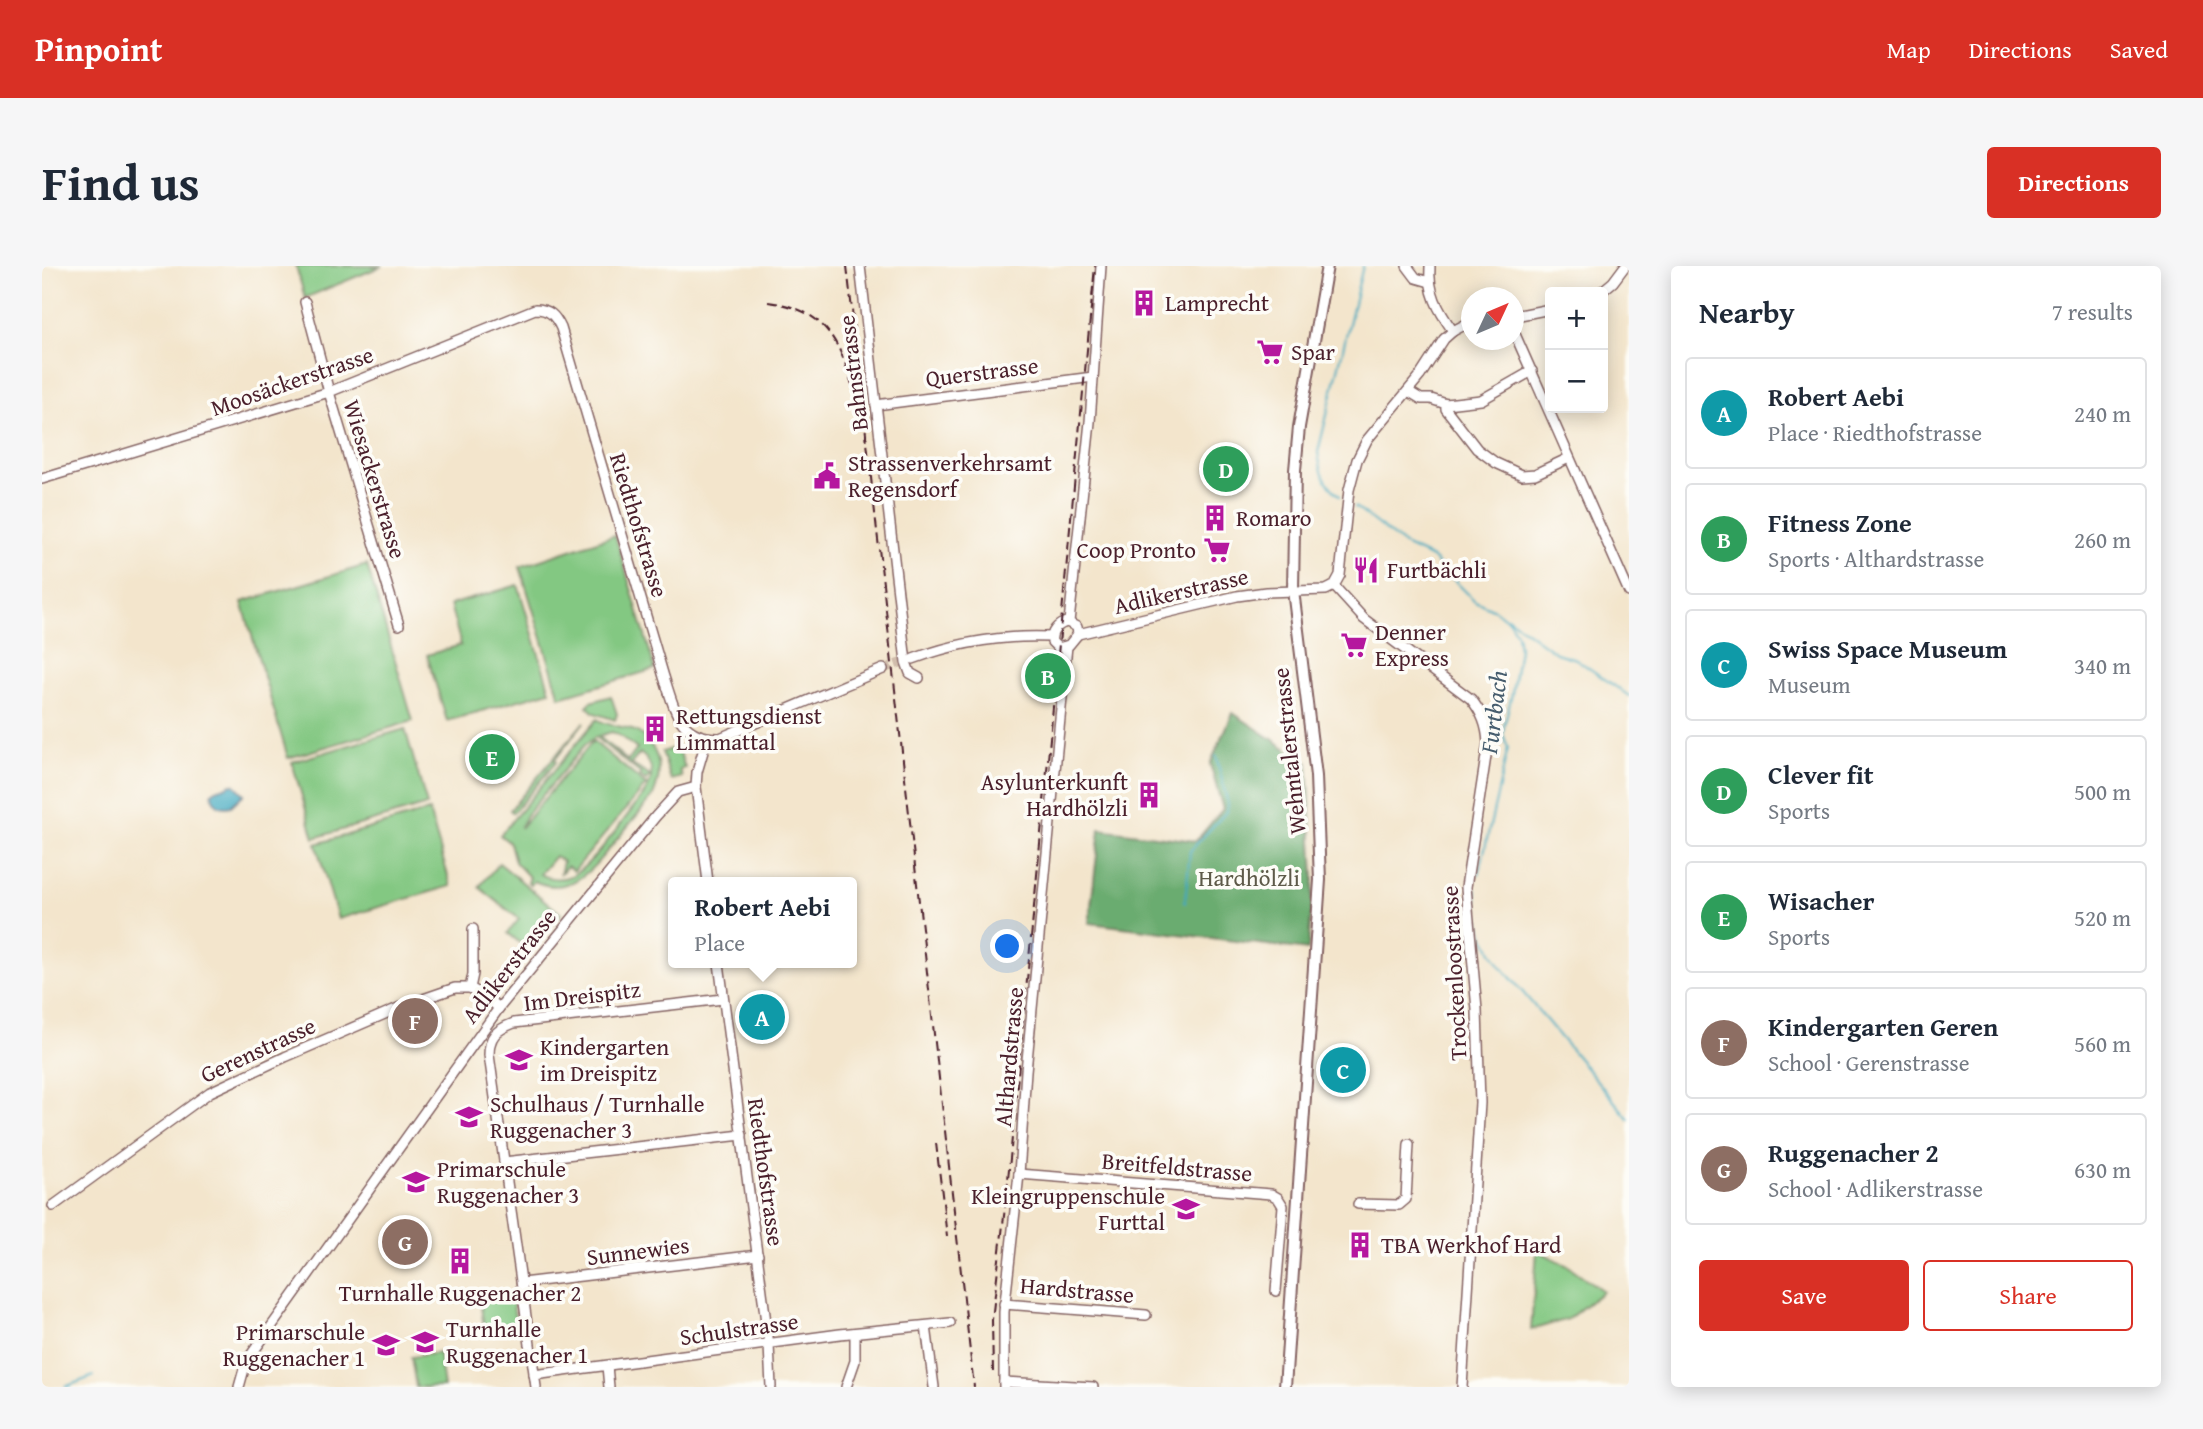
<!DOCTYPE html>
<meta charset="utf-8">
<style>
:root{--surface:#fff;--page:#f6f6f7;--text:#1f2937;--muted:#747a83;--line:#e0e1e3;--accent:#d93025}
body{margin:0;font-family:"Gentium Book Plus",serif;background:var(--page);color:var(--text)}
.controls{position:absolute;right:21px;top:21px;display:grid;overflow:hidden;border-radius:7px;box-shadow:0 4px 18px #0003}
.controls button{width:63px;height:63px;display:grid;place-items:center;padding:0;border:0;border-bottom:2px solid var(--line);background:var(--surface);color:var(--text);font:35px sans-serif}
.compass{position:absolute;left:1419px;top:21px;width:63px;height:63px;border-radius:50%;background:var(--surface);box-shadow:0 4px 18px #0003;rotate:46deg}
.you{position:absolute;left:966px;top:681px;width:24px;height:24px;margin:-18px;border:5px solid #fff;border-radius:50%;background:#1a73e8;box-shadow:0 0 0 10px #1a73e833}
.badge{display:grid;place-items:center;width:46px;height:46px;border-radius:50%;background:var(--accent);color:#fff;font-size:23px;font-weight:700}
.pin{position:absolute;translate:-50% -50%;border:4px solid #fff;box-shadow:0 2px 7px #0006}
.popup{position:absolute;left:626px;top:611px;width:189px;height:91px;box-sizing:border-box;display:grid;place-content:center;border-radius:7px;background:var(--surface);filter:drop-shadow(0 2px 5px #0005);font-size:23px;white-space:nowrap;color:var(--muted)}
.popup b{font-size:26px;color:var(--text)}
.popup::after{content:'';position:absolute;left:50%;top:100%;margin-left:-14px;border:14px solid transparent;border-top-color:var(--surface)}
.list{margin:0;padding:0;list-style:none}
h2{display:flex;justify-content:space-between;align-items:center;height:91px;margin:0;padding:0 28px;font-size:30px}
h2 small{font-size:23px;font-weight:400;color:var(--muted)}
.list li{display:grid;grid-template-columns:46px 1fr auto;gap:21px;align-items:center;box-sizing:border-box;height:112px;margin:0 14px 14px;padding:0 14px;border:2px solid var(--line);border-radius:7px}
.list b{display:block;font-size:26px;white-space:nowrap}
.list p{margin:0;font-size:23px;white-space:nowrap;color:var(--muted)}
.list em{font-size:23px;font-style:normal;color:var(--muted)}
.actions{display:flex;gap:14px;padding:21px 28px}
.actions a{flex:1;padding:16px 0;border:2px solid var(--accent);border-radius:7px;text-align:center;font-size:24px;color:var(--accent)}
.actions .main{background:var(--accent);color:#fff}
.map{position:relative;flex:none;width:1587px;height:1121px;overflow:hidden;border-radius:7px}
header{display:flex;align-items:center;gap:42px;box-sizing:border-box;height:98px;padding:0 35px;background:var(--accent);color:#fff}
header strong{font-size:33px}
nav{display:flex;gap:38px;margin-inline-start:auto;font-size:24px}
.intro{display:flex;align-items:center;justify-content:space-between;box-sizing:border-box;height:168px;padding:0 42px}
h1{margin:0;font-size:49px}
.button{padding:18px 32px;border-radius:7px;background:var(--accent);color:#fff;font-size:24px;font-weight:700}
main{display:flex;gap:42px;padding:0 42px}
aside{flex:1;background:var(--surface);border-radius:7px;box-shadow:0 4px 18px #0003}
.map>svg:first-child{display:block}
</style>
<header>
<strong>Pinpoint</strong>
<nav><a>Map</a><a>Directions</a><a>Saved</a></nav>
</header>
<div class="intro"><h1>Find us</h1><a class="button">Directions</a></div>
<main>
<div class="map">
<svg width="1587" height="1121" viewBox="0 0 1587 1121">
<rect width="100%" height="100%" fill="#fdfcf7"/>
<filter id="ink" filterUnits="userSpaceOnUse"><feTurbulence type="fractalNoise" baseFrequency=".0143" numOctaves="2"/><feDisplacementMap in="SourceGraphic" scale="14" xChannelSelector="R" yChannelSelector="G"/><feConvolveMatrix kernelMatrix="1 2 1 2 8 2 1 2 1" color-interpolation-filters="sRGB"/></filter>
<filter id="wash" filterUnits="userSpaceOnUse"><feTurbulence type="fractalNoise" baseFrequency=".00686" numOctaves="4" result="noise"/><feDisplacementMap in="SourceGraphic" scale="28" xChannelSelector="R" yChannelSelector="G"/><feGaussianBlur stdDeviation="1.57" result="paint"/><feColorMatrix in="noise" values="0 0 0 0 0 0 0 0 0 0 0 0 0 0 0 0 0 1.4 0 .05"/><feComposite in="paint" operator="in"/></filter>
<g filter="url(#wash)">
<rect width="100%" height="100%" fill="#f3e5cc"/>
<g fill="#83c882" stroke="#667456" stroke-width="2" fill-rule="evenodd">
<path d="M254,0H340L263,32Z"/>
<path d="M573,269L613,403L518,431L478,301Z"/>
<path d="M325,299L371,455L246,492L200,336Z"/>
<path d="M476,319L508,425L405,455L385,389L419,379L408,339Z"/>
<path d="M569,430L575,448L573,454L552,447L545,440L549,436Z"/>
<path d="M555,453C571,464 585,456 604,472L607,470L610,473L607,476C620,494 619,511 611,530C598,546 585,561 572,577C551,602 529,632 492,615L489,619L486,616L488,612L473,596L468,577L458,569ZM570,466L578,470L595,483L586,495L556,470ZM553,471L599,508L597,510L604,515L608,510L589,498L598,487C613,498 612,513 602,528C586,547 550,601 529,610C519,614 507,613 498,608L513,590L521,596L518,608L525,600L532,605L604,519L551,475L478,562L484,549L542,480Z"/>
<path d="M542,456L513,494L514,496L471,547L468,544Z"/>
<path d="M363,463L385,539L272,572L250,496Z"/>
<path d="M636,481L643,502L638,504L640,511L629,514L620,486Z"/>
<path d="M387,545L409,620L296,653L274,578Z"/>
<path d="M457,597L519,648L488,685L466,667L477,653L437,621Z"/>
<path d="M1495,984L1528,1001L1561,1025L1526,1053L1489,1064Z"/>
<path d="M470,1030L474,1058L442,1062L438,1034Z"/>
<path d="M397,1087L402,1121H374L369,1091Z"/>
</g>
<path fill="#6aac70" stroke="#5a664e" stroke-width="2" d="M1191,447L1266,497L1272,612L1266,684L1047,657L1058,563L1154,575L1181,543L1168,498Z"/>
<path fill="#40a9c0" stroke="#456476" stroke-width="2" d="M189,518L193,519L202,528L189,540C178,543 171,538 170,527C176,521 183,523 189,518Z"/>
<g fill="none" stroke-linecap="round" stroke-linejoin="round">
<g stroke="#40a9c0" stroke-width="2">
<path d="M1298,230C1283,218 1278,204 1276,186L1321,0"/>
<path d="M1313,241L1364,280L1390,292L1433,335L1453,344L1467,355L1475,368L1477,382L1470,428L1462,460L1461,468L1466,482L1437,608"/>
<path d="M1465,351L1514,387L1534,393L1587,430"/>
<path d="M1434,624C1435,653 1442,675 1458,699L1587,853"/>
<path d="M1143,637L1148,585L1185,545L1186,538L1174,490"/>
<path d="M23,1121L52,1110"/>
</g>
</g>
</g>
<g filter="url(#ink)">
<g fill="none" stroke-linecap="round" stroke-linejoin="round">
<path stroke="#d1bdac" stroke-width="9" stroke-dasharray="9 4.5" stroke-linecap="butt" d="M841,403L869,393"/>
<g stroke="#856463" stroke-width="12">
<g id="minor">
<path d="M818,0L864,396L868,407L877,412"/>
<path d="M1365,0L1374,12L1388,16"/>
<path d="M1388,0C1386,26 1396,44 1411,65"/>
<path d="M1559,26L1571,16L1583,0"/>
<path d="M263,36L287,126L357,359"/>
<path d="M1472,54L1478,49L1508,43"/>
<path d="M1472,66L1587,326"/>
<path d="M1366,125L1379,133H1389L1404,138L1439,134L1490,105"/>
<path d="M1404,138V143L1435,183L1454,197L1480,209L1493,208L1527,192"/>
<path d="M834,139L1051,111"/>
<path d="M0,213L287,126L493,43C507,43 513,49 519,62L622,411C633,444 637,473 678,472L841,403"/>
<path d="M1292,320L1322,353L1429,433C1440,447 1445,459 1446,477L1424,621L1435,744L1438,837L1420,1121"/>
<path d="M1025,356L1035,361L1036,368L1027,379L1016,382L1010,376C1008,366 1016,358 1025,356Z"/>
<path d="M1027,356L1048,156L1059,0"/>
<path d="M1036,368L1195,330L1224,326L1284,324L1292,320L1298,309L1307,224L1315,194L1325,174L1378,110L1402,73L1411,65L1430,55"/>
<path d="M871,393C914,377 963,369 1009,371"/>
<path d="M665,472L655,506L654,521L666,616"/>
<path d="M677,697L727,1079L729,1121"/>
<path d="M428,722L431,708V663"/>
<path d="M462,896L700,869"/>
<path d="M977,908L1229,928L1236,932L1241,940L1234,1025"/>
<path d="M1316,938L1357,939L1364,933L1367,878"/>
<path d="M11,940L168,826L243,791L361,740L413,722H428L444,731L457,742"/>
<path d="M480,1017L716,989"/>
<path d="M962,1038L1104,1049"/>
<path d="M884,1060L892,1121"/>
<path d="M565,1100L567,1121"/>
<path d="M492,1109L798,1068L908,1057"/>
<path d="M962,1116L1051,1121"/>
<path d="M197,1121L204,1096L457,742L614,550L636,526L654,521"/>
<path d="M494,1121L447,789C447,770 454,764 472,757L681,733"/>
<path d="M804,1121L813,1095V1067"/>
<path d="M962,1121V1046L977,908L984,805L1025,380"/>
</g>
</g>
<g stroke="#856463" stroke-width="14">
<path id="major" d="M1243,1121L1278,614L1274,510L1251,324L1253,204L1257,161L1285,0"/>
</g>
<use href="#minor" stroke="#fff" stroke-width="9"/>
<use href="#major" stroke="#fff" stroke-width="10"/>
<g stroke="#4a1f2b" stroke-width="2" stroke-dasharray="10 5" stroke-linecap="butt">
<path d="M805,0L932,1121"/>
<path d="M726,36C785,43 799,78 813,129"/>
<path d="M894,877L905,971"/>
<path d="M951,1106L950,1054L965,924L1053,0"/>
</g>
</g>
</g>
<defs>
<g id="building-bare" transform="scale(2.1)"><path d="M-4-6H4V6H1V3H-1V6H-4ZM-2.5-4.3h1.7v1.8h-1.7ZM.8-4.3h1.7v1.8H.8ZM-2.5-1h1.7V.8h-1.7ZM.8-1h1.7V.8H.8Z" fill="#b5179e" stroke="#fdfcf7" stroke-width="2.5" paint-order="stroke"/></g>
<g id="supermarket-bare" transform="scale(2.1)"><path d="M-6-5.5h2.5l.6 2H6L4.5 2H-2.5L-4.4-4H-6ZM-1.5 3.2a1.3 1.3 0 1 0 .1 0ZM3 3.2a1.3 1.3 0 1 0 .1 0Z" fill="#b5179e" stroke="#fdfcf7" stroke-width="2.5" paint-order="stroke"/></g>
<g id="civic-bare" transform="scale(2.1)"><path d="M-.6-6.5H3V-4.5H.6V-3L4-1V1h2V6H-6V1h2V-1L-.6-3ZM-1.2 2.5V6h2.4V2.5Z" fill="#b5179e" stroke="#fdfcf7" stroke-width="2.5" paint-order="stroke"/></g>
<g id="restaurant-bare" transform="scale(2.1)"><path d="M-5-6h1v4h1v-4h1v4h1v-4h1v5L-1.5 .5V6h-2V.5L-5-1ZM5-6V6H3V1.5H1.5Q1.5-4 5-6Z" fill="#b5179e" stroke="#fdfcf7" stroke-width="2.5" paint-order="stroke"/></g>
<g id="school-bare" transform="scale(2.1)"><path d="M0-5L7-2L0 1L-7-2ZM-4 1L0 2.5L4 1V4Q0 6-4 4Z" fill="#b5179e" stroke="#fdfcf7" stroke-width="2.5" paint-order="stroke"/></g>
</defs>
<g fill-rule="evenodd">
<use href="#building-bare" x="1102" y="37"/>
<use href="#supermarket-bare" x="1228" y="86"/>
<use href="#civic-bare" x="785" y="210"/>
<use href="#building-bare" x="1173" y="252"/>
<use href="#supermarket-bare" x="1175" y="284"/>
<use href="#restaurant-bare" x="1324" y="304"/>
<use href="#supermarket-bare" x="1312" y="379"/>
<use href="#building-bare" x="613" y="463"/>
<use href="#building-bare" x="1107" y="529"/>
<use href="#school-bare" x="477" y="794"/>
<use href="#school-bare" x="427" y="851"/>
<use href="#school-bare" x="374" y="916"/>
<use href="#school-bare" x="1144" y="943"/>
<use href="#building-bare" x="1318" y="979"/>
<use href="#building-bare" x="418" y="995"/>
<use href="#school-bare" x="383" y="1076"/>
<use href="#school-bare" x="344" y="1079"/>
</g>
<g text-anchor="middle" stroke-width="7" stroke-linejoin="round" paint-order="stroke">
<g font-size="23" fill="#4a1f2b" stroke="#fdfcf7" text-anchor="start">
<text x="1123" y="45">Lamprecht</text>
<text x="1249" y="94">Spar</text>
<text x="806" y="205">Strassenverkehrsamt<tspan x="806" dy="26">Regensdorf</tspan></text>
<text x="1194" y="260">Romaro</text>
<text x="1154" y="292" text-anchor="end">Coop Pronto</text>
<text x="1345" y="312">Furtbächli</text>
<text x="1333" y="374">Denner<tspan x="1333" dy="26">Express</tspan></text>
<text x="634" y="458">Rettungsdienst<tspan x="634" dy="26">Limmattal</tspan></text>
<text x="1086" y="524" text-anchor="end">Asylunterkunft<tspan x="1086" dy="26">Hardhölzli</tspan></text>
<text x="498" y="789">Kindergarten<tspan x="498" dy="26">im Dreispitz</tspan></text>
<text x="448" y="846">Schulhaus / Turnhalle<tspan x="448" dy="26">Ruggenacher 3</tspan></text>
<text x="395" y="911">Primarschule<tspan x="395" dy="26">Ruggenacher 3</tspan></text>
<text x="1123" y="938" text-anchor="end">Kleingruppenschule<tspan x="1123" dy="26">Furttal</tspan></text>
<text x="1339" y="987">TBA Werkhof Hard</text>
<text x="418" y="1035" text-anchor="middle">Turnhalle Ruggenacher 2</text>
<text x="404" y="1071">Turnhalle<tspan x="404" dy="26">Ruggenacher 1</tspan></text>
<text x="323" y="1074" text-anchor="end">Primarschule<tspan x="323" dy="26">Ruggenacher 1</tspan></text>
</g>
<g font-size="23" fill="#4a1f2b" stroke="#fdfcf7">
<text transform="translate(940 106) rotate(-7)" y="8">Querstrasse</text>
<text transform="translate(811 107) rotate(-97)" y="8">Bahnstrasse</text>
<text transform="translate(250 115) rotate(-19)" y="8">Moosäckerstrasse</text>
<text transform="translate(333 213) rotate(73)" y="8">Wiesackerstrasse</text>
<text transform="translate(597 259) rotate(73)" y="8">Riedthofstrasse</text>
<text transform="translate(1139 325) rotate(-13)" y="8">Adlikerstrasse</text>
<text transform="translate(1247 485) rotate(-96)" y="8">Wehntalerstrasse</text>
<text transform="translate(467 700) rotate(-52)" y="8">Adlikerstrasse</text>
<text transform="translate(1412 707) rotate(-93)" y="8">Trockenloostrasse</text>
<text transform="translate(540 730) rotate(-7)" y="8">Im Dreispitz</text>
<text transform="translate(216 784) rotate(-25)" y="8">Gerenstrasse</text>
<text transform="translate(967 791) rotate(-85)" y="8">Althardstrasse</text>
<text transform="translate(1135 901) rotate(5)" y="8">Breitfeldstrasse</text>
<text transform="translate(724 906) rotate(82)" y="8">Riedthofstrasse</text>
<text transform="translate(596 985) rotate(-7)" y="8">Sunnewies</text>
<text transform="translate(1035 1024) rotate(5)" y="8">Hardstrasse</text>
<text transform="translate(697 1063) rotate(-8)" y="8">Schulstrasse</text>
</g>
<g font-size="23" fill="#5e5a49" stroke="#fdfcf7">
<text x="1207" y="620">Hardhölzli</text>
</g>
<g font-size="24" font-style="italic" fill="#465d6e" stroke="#fdfcf7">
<text transform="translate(1452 446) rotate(-83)" y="8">Furtbach</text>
</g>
</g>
</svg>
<div class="controls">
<button>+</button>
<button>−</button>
</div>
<svg class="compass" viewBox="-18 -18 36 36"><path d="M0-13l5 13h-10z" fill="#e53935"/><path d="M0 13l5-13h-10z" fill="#747a83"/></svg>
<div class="you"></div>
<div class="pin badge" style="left:720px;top:751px;background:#0f9aa8">A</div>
<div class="popup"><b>Robert Aebi</b>Place</div>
<div class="pin badge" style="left:1006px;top:410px;background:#2e9e5b">B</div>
<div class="pin badge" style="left:1301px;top:804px;background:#0f9aa8">C</div>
<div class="pin badge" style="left:1184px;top:203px;background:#2e9e5b">D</div>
<div class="pin badge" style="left:450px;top:491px;background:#2e9e5b">E</div>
<div class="pin badge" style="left:373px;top:755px;background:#8d6e63">F</div>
<div class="pin badge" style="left:363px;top:976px;background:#8d6e63">G</div>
</div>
<aside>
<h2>Nearby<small>7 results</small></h2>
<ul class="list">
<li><span class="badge" style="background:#0f9aa8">A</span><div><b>Robert Aebi</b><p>Place · Riedthofstrasse</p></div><em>240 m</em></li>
<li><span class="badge" style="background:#2e9e5b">B</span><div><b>Fitness Zone</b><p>Sports · Althardstrasse</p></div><em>260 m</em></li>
<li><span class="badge" style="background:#0f9aa8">C</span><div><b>Swiss Space Museum</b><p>Museum</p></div><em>340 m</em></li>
<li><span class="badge" style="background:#2e9e5b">D</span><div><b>Clever fit</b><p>Sports</p></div><em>500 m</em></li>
<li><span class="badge" style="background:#2e9e5b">E</span><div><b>Wisacher</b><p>Sports</p></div><em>520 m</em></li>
<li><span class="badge" style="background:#8d6e63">F</span><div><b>Kindergarten Geren</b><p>School · Gerenstrasse</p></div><em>560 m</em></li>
<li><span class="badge" style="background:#8d6e63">G</span><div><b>Ruggenacher 2</b><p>School · Adlikerstrasse</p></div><em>630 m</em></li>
</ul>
<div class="actions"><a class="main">Save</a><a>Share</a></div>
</aside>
</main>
